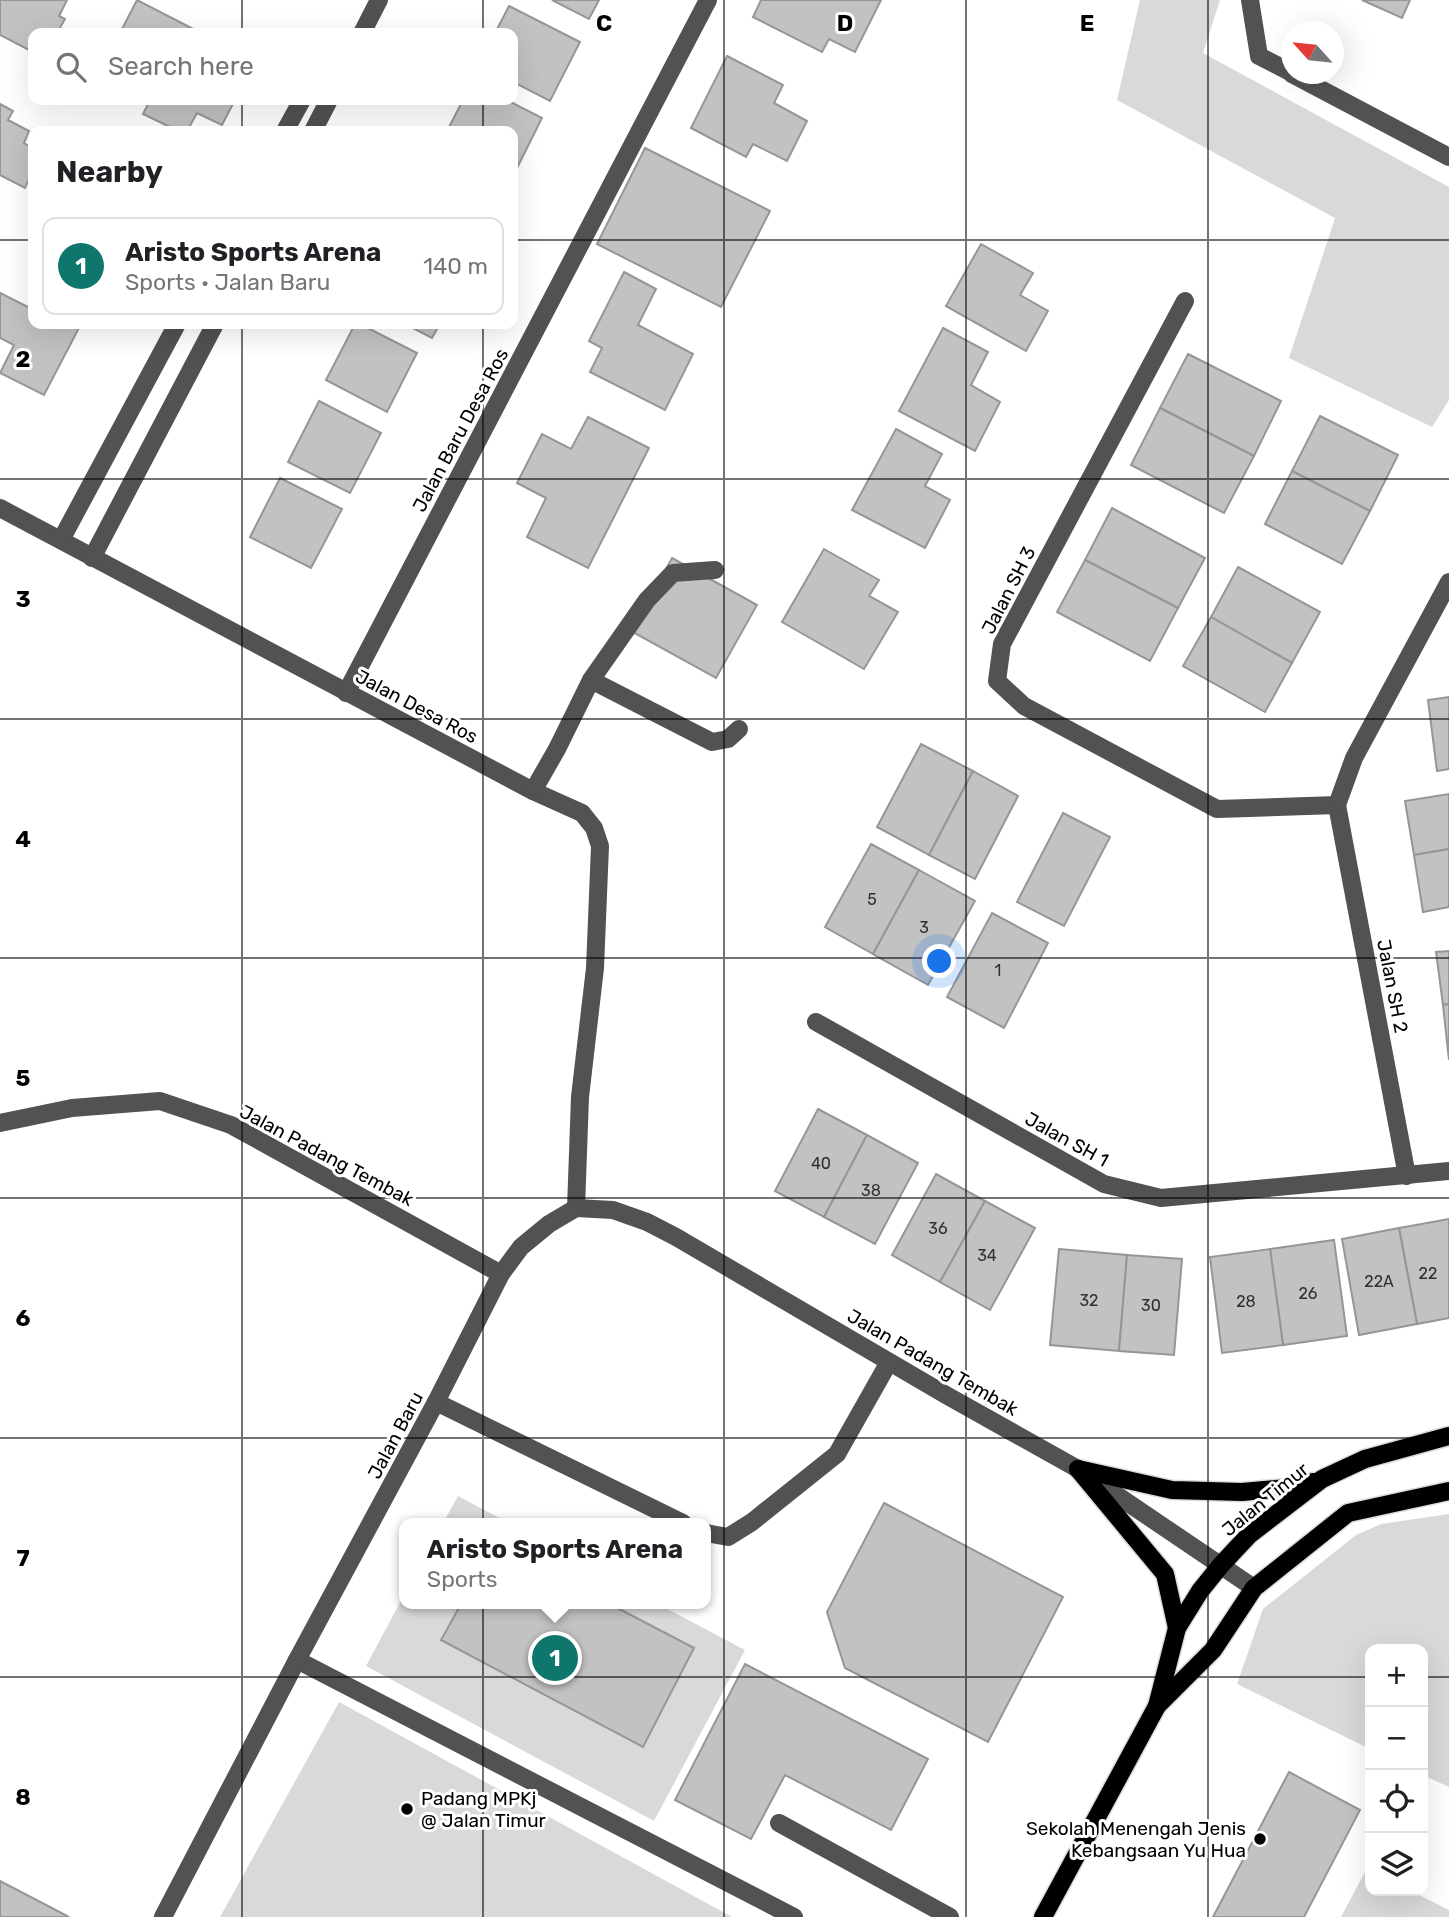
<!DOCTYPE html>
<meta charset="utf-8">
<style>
:root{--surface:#fff;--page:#f2f2f2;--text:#202124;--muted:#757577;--line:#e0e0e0;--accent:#0f766e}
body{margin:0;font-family:Rubik,sans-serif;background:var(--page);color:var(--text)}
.controls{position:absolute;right:21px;bottom:21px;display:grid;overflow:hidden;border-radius:14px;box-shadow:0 7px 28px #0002}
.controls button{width:63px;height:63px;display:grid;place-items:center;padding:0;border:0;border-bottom:2px solid var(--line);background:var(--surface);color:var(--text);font:35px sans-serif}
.compass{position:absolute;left:1281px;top:21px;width:63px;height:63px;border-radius:50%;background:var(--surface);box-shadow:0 7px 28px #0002;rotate:297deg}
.you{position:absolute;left:940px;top:962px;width:24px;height:24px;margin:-18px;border:5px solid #fff;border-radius:50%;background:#1a73e8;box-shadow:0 0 0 10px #1a73e833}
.badge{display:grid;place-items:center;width:46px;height:46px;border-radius:50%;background:var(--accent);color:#fff;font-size:23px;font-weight:700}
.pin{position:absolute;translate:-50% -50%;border:4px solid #fff;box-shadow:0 2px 7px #0006}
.popup{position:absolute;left:399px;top:1518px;width:312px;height:91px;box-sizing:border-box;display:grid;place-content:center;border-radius:14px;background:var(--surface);filter:drop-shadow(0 2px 5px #0005);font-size:23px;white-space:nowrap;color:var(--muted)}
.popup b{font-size:26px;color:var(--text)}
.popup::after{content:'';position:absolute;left:50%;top:100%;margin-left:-14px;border:14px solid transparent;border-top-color:var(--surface)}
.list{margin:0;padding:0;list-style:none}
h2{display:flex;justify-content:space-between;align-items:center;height:91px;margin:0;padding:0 28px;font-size:30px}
h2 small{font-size:23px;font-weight:400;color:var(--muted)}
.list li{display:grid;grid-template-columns:46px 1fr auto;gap:21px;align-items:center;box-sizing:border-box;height:98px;margin:0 14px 14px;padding:0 14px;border:2px solid var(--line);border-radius:14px}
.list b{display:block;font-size:26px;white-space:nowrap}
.list p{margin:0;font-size:23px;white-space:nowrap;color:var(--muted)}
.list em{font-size:23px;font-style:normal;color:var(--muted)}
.icon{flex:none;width:38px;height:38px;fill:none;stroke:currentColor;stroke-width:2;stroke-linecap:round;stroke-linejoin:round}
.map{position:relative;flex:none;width:1449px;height:1917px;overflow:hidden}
.search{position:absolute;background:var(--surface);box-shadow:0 7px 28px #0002;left:28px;top:28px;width:490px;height:77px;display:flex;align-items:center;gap:18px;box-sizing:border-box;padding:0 24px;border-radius:14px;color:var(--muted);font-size:26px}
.panel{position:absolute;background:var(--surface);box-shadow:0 7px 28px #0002;left:28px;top:126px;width:490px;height:203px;border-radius:14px}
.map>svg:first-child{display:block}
</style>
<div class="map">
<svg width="1449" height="1917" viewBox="0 0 1449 1917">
<rect width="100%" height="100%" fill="#fff"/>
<g fill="#d9d9d9">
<path d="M1140,0H1220L1203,53L1449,187V400L1432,427L1289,358L1335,218L1117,100Z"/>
<path d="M458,1496L509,1523H443Z"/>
<path d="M1449,1514V1787L1423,1775V1649H1370V1749L1237,1684L1263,1609L1356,1535L1381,1524Z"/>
<path d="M404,1595L405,1604H658L745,1650L654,1821L366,1666Z"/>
<path d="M339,1702L732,1917H220Z"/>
<path d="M1367,1868L1370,1869V1891H1411L1449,1910V1917H1341Z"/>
</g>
<g fill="#c2c2c2" stroke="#969696" stroke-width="2">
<path d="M0,0H67L59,16L65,19L57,33H33V52L0,35Z"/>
<path d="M137,0L201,33H120Z"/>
<path d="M552,0H599L589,19Z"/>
<path d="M761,0H881L855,52L829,39L822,52L753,17Z"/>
<path d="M1362,0H1410L1402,18Z"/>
<path d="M509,6L580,42L550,101L513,82V33H495Z"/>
<path d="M727,56L783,85L774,103L807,121L787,161L753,144L746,157L691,128Z"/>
<path d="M150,100H235L222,125L197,113L187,131H178L143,114Z"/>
<path d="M463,100H507L542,118L513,176V131H447Z"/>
<path d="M0,104L13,111L8,120L29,131L24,143L33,148V171L25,188L0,175Z"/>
<path d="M645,148L770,211L721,307L597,244Z"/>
<path d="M981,244L1033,273L1020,295L1048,311L1026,351L946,306Z"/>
<path d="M624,272L656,289L638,325L693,354L665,410L590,372L602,348L589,341Z"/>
<path d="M0,293L32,309L33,306V324H81L44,395L0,373L14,345L0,338Z"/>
<path d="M355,324H360L417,353L387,412L326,380Z"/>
<path d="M405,324H440L432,338Z"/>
<path d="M943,328L988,352L971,385L1000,402L975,451L899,411Z"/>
<path d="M1188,354L1281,401L1254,456L1160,408Z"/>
<path d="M319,401L381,433L350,493L288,462Z"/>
<path d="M1160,408L1254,456L1224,513L1131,465Z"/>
<path d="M1320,416L1398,455L1370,511L1292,471Z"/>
<path d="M588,417L649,448L588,568L527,537L546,498L517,483L542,434L571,449Z"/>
<path d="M896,429L942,454L925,486L950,500L925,548L852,510Z"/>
<path d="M1292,471L1370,511L1342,564L1265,524Z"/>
<path d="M280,478L342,509L311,568L250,537Z"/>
<path d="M1112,508L1205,558L1178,608L1085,560Z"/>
<path d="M824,549L879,580L869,596L898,612L864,669L782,622Z"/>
<path d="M672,558L757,605L716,678L631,631Z"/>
<path d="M1085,560L1178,608L1150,661L1057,612Z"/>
<path d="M1238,567L1320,612L1292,663L1211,617Z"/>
<path d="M1211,617L1292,663L1265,712L1183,666Z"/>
<path d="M1449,697V769L1437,771L1428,700Z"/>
<path d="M921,744L973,771L929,855L877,827Z"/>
<path d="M973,771L1018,796L975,879L929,855Z"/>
<path d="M1449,794V849L1414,855L1405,801Z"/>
<path d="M1063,813L1110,837L1064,926L1017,902Z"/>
<path d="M871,844L919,870L873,954L825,927Z"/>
<path d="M1449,849V907L1423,912L1414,855Z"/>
<path d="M919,870L975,901L928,985L873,954Z"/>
<path d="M992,913L1048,943L1004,1028L947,997Z"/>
<path d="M1449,951V1004L1443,1005L1436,952Z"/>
<path d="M1449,1004V1060L1443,1005Z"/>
<path d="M818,1109L867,1135L824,1217L775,1191Z"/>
<path d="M867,1135L918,1163L875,1244L824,1217Z"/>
<path d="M936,1174L985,1201L940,1282L892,1255Z"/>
<path d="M985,1201L1035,1228L990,1310L940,1282Z"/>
<path d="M1449,1219V1318L1417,1324L1399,1228Z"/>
<path d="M1399,1228L1417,1324L1359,1335L1342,1239Z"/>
<path d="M1334,1240L1347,1336L1283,1345L1270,1249Z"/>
<path d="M1059,1249L1127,1255L1119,1351L1050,1345Z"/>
<path d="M1270,1249L1283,1345L1222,1353L1210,1257Z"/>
<path d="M1127,1255L1182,1259L1174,1355L1119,1351Z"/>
<path d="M884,1503L1063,1597L988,1742L845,1668L827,1612Z"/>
<path d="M461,1604H610L694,1648L643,1747L441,1640Z"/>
<path d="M745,1664L928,1759L891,1830L785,1775L751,1839L675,1800Z"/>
<path d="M1289,1772L1360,1810L1304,1917H1213Z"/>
<path d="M0,1881L69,1917H0Z"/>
</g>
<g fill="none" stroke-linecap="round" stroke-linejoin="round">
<g stroke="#dbdbdb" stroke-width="21">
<g id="major">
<path d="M1078,1469L1172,1490L1242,1492L1287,1488L1313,1482"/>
<path d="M1078,1469L1165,1574L1177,1628"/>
<path d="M1157,1706L1213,1650L1254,1588L1348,1513L1449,1491"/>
<path d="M1043,1917L1157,1706L1177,1628L1200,1591L1221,1565L1249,1535L1322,1479L1365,1459L1449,1436"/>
</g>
</g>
<g stroke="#525252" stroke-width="18">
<path d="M1250,0L1259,56L1292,73"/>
<path d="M362,33L379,0"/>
<path d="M1292,74L1449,157"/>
<path d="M285,131L302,100"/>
<path d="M313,131L329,100"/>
<path d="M1185,301L1002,644L997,681L1024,706L1217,809L1337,805"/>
<path d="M0,508L533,791L582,813L594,828L600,846L595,968L580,1097L576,1208"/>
<path d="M61,540L177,324"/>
<path d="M92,558L215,324"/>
<path d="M591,680L712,742L728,739L739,729"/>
<path d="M346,693L708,0"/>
<path d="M533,791L557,749L591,680L647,600L673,573L715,570"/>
<path d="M1337,805L1407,1176"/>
<path d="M1337,805L1354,758L1449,582"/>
<path d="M816,1022L1104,1184L1161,1198L1449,1171"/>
<path d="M0,1123L72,1108L160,1101L231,1125L501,1274"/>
<path d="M576,1208L613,1210L647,1222L676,1237L946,1395L1078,1469L1254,1588"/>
<path d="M436,1402L683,1523"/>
<path d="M706,1533L728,1537L752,1522L837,1454L889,1362"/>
<path d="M297,1660L794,1917"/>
<path d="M779,1823L950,1917"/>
<path d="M163,1917L297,1660L436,1402L501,1274L521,1247L549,1224L576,1208"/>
</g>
<use href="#major" stroke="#000" stroke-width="18"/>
</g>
<path fill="none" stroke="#000" stroke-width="2" stroke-opacity="0.55" d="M242,0V33M483,0V33M724,0V1917M966,0V1917M1208,0V1917M242,100V131M483,100V131M0,240H33M513,240H1449M242,324V1917M483,324V1917M0,479H1449M0,719H1449M0,958H1449M0,1198H1449M0,1438H1449M0,1677H1370M1423,1677H1449"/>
<g fill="#000" stroke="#fff" stroke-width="2.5">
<circle cx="407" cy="1809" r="7"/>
<circle cx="1260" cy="1839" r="7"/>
</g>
<g text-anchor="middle" stroke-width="6" stroke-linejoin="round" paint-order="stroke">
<g font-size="16" fill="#303030">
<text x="872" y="905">5</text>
<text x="924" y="933">3</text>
<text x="998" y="976">1</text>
<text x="821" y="1169">40</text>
<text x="871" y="1196">38</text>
<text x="938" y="1234">36</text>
<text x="987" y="1261">34</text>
<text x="1428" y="1279">22</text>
<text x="1379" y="1287">22A</text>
<text x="1308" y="1299">26</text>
<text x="1089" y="1306">32</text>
<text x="1246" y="1307">28</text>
<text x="1151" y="1311">30</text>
</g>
<g font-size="19" fill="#000" stroke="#fff">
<text transform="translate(460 430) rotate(-62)" y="7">Jalan Baru Desa Ros</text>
<text transform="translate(1008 590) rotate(-63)" y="7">Jalan SH 3</text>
<text transform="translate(417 706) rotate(28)" y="7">Jalan Desa Ros</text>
<text transform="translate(1393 986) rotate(79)" y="7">Jalan SH 2</text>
<text transform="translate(1067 1139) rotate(29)" y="7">Jalan SH 1</text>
<text transform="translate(327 1155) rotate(28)" y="7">Jalan Padang Tembak</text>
<text transform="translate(933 1362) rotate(30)" y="7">Jalan Padang Tembak</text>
<text transform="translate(395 1435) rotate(-62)" y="7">Jalan Baru</text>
<text transform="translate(1265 1499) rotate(-39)" y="7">Jalan Timur</text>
</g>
<g font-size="19" fill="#000" stroke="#fff" text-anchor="start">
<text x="421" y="1805">Padang MPKj<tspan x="421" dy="22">@ Jalan Timur</tspan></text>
<text x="1246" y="1835" text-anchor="end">Sekolah Menengah Jenis<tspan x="1246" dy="22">Kebangsaan Yu Hua</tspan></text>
</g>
</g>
<g font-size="23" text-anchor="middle" font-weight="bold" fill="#000" stroke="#fff" stroke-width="6" stroke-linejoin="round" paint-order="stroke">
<text x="604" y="31">C</text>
<text x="845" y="31">D</text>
<text x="1087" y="31">E</text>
<text x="23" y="367">2</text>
<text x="23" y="607">3</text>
<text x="23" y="847">4</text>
<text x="23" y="1086">5</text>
<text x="23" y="1326">6</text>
<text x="23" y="1566">7</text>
<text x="23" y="1805">8</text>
</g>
</svg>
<div class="controls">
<button>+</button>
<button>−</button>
<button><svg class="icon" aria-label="locate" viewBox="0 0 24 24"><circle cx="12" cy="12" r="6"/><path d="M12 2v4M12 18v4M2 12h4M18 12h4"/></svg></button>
<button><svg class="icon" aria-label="layers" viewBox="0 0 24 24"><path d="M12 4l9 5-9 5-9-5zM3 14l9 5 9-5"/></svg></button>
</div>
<svg class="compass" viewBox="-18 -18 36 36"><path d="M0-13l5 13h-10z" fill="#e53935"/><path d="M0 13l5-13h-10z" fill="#757577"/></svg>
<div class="you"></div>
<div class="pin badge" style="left:555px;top:1658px">1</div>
<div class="popup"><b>Aristo Sports Arena</b>Sports</div>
<div class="search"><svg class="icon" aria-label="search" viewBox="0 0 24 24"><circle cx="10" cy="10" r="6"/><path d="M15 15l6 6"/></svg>Search here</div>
<section class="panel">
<h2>Nearby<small></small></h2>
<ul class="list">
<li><span class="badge">1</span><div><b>Aristo Sports Arena</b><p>Sports · Jalan Baru</p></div><em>140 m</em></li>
</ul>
</section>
</div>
